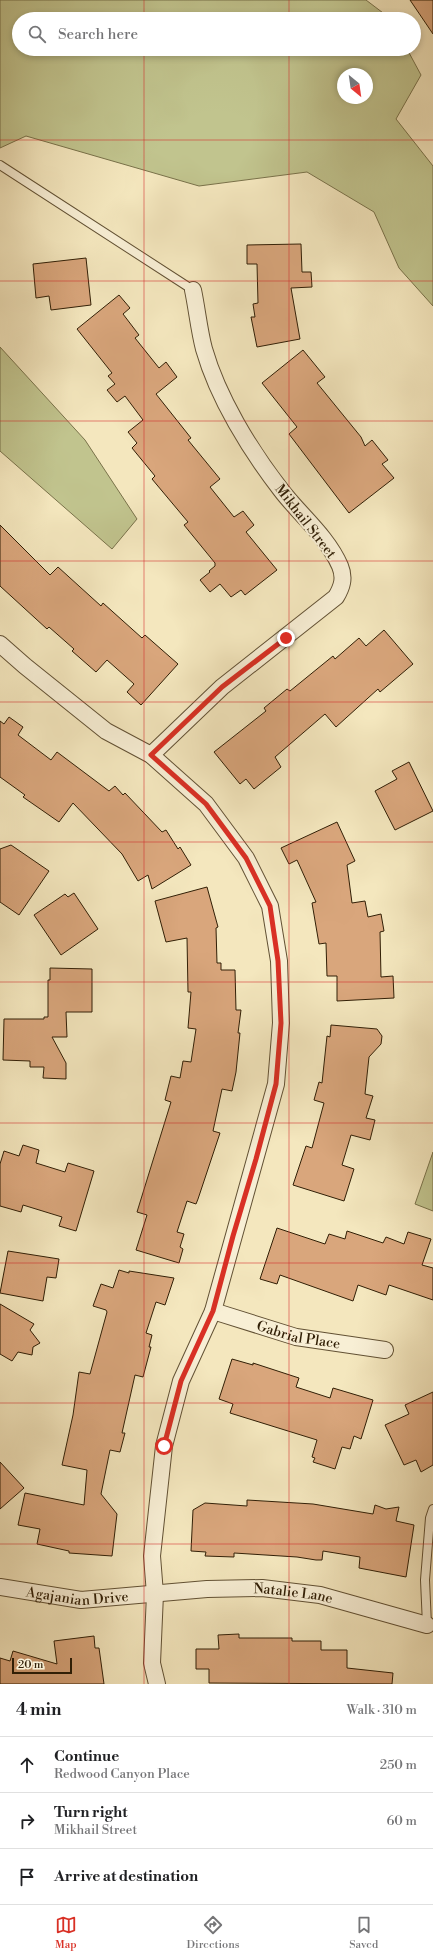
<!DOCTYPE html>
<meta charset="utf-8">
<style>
:root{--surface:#fff;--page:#f2f2f2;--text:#202124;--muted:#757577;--line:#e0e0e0;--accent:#d93025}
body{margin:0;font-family:"Libre Bodoni",serif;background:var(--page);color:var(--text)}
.compass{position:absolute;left:337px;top:68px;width:36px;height:36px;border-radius:50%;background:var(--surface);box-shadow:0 2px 6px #0003;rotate:151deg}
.scale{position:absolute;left:12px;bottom:10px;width:60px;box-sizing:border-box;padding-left:4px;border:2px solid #311f06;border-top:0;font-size:11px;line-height:14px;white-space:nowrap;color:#311f06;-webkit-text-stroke:3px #f8efd5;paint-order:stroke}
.stop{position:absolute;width:12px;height:12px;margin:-9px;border:3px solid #d93025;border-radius:50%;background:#fff}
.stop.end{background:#d93025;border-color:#fff;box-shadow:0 1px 4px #0008}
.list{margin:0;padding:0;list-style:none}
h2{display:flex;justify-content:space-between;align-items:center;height:52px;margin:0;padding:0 16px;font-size:17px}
h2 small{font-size:13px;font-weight:400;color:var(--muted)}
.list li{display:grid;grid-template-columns:26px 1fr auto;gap:12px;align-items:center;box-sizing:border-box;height:56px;padding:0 16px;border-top:1px solid var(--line)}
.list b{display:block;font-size:15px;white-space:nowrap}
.list p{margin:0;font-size:13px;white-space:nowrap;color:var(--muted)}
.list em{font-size:13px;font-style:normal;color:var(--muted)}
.icon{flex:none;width:22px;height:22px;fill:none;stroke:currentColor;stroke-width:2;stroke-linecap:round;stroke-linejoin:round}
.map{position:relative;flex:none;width:433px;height:1684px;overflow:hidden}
.search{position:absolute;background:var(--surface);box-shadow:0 2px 6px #0003;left:12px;right:12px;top:12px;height:44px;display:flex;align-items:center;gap:10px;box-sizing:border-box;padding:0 14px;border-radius:22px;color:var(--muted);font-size:15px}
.sheet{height:220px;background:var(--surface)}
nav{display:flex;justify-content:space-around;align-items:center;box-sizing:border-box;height:56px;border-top:1px solid var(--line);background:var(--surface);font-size:11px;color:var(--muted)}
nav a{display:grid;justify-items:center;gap:2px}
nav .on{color:var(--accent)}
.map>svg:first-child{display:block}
</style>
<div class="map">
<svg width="433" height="1684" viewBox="0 0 433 1684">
<rect width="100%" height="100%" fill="#f4e7be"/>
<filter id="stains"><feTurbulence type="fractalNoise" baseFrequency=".005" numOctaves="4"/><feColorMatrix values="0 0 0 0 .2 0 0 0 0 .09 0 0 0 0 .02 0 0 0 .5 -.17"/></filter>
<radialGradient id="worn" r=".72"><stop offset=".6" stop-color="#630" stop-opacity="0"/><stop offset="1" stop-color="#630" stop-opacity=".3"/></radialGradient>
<g fill="#c1c48e" stroke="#79724a" fill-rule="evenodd">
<path d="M0,0H366L391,19H19V49H407L421,75L396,119L433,166V306L399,268L374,212L307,172L199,186L26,136L0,148ZM343,74H367V98H343Z"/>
<path d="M0,347L85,440L137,519L112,549L0,451Z"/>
<path d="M433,1152V1211L415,1204Z"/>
</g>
<g fill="#d9a67c" stroke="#311f06">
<path d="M410,0H433V34Z"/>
<path d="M301,244L302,272H311L312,287L291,288L300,339L257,347L251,317H255L253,304L258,303L257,264H247V245Z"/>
<path d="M86,258L91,305L51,310L49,296L36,298L33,264Z"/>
<path d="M119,295L130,308L123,314L139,335L135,338L159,368L166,362L177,377L156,394L191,438L188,440L220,479L210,487L234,517L243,511L254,525L246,532L277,570L245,595L241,590L231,597L220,584L210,592L200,580L210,572L209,571L215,566V563L184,525L188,522L152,479L155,476L132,448L137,443L128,432L143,420L125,396L117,402L107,390L115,384L108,376L112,373L77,329Z"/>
<path d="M303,350L325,377L317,383L361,437L365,446L372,440L388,460L382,464L394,478L349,513L289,434L297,427L262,383Z"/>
<path d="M0,525L50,575L58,567L101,606L103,603L142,638L145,635L178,664L141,705L127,692L134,684L107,660L96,672L72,651L74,649L49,627L47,629L0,586Z"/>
<path d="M384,630L413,664L380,692L378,689L336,727L325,714L275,757L281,767L254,789L246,779L240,784L214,752L266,711L264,708L287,689L290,691L333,656L335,659L359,638L366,646Z"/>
<path d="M9,717L23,727L18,735L51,760L57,752L109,791L115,786L123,795L125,793L162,832L166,830L178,849L180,847L191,865L152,889L148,875L138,881L122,854L73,803L59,822L23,797L25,795L0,777V721L4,724Z"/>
<path d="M409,762L433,811L395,830L375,791L397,779L392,771Z"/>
<path d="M337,822L355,861L347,865L352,903L365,901L368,917L381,914L384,931L380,932L381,977L393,976L394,998L337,1001V976H327L326,943L319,944L312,903L316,902L297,860L289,864L281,848Z"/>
<path d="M11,845L49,871L19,915L0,902V849Z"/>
<path d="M207,887L218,927L216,928L217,963H221V970H235L236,1010H241L238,1033H240L236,1072L232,1091L222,1089L213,1131L220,1133L198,1199L196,1204L187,1201L177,1232L184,1234L180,1247L183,1249L179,1263L136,1250L147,1215L137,1212L171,1102L165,1100L171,1076L180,1078L183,1061L191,1062L196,1029L188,1028L191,992H188L187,938L166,942L155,901Z"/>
<path d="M74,893L98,929L61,955L34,915L65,894L68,897Z"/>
<path d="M50,968L92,969V1012H66L67,1037H52L66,1063V1079L43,1078L44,1067H30V1061L3,1060L4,1019H44V1017H48V980H50Z"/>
<path d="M331,1025L377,1029L382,1036L381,1044L369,1057L365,1094L373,1096L366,1118L375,1120L370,1140L351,1135L342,1165L354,1169L344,1201L293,1185L306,1146L312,1148L324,1103L314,1100L319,1082L322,1083L327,1036L330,1037Z"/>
<path d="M23,1145L39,1150L36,1163L65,1172L68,1163L94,1171L76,1231L59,1226L62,1217L23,1205L21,1212L0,1206V1164L4,1151L19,1156Z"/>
<path d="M277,1228L325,1244L329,1234L345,1239L347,1231L383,1243L386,1237L404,1244L408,1232L431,1239L422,1265L433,1268V1300L389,1285L386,1295L358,1285L353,1301L280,1275L277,1284L260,1279Z"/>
<path d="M8,1251L59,1259L56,1278L47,1277L43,1301L0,1293Z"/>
<path d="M119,1270L129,1273V1271L174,1278L165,1305L156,1302L146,1333L152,1335L149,1347H151L143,1377L135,1375L122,1433H125L120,1452L110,1450L101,1494L117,1514L112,1556L69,1553V1551L37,1544L40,1529L18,1525L25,1493L84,1505L87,1470L62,1465L73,1415L79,1372L90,1374L107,1312L106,1310L93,1306L101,1284L113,1288Z"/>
<path d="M0,1304L34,1324L30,1330L40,1343L33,1347L32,1355L18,1352L12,1361L0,1354Z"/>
<path d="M232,1359L253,1365V1363L299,1378L296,1387L330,1398L333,1388L373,1400L361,1439L354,1436L350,1449L342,1447L335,1469L313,1462L315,1458L312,1457L317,1440L230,1413L233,1404L219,1399Z"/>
<path d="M433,1392V1465L421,1472L416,1460L404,1465L385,1425L409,1414L405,1405Z"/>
<path d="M0,1462L24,1488L0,1509Z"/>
<path d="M247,1500L313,1504L373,1514L375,1505L386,1509L399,1507L396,1521L414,1525L406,1577L359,1568L360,1557L323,1551L322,1560H316L297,1557L234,1553V1557L205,1556L206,1552L191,1551L193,1510L205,1503L247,1506Z"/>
<path d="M239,1634V1638H292V1641H321V1650H347V1668L393,1673L392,1684L209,1683V1669H196V1649H219L218,1635Z"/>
<path d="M94,1636L95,1648H99L104,1684H0V1658L10,1661L13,1651L57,1664L54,1641Z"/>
</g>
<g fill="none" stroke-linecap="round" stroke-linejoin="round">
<g stroke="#625134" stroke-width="10">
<g id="service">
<path d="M0,165L193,290"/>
<path d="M429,1627L427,1625L425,1580L430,1518L433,1509"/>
</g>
</g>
<g stroke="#625134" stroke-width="18">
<g id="minor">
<path d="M0,644L25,666L106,731L151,755L206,804L246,858L270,906L279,961L281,1023L276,1084L213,1311L181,1381L164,1446L152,1556L155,1594L152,1663L157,1684"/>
<path d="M151,755L222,687L336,597C342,587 345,578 340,566C327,536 300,515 281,490C250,450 218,398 204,349C199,330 197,309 193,290"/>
<path id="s1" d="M213,1311L296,1337L385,1350"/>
<path id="s2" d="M0,1587L81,1600L207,1589L262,1588L320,1595L427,1625"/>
</g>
</g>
<use href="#service" stroke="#f8efd5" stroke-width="8"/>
<use href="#minor" stroke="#f8efd5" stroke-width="16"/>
</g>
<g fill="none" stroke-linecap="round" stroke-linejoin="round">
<path stroke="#d93025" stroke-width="5" d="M164,1446L181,1381L213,1311L233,1236L256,1159L276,1084L281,1023L278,961L270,906L246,858L206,804L151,755L222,687L286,638"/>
</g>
<path fill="none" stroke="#d62828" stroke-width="1" stroke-opacity="0.55" d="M144,0V19M289,0V19M144,49V1684M289,49V1684M0,140H433M0,281H433M0,421H433M0,561H433M0,702H433M0,842H433M0,982H433M0,1123H433M0,1263H433M0,1403H433M0,1544H433"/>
<g text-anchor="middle" stroke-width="4" stroke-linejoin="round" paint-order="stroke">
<g font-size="14" fill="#311f06" stroke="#f8efd5">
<text transform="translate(306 521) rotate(52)" y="5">Mikhail Street</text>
<text dy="5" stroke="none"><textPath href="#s1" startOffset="89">Gabrial Place</textPath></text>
<text dy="5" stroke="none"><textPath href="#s2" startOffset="78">Agajanian Drive</textPath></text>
<text dy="5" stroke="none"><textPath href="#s2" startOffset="295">Natalie Lane</textPath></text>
</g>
</g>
<rect width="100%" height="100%" filter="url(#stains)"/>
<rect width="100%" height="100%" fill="url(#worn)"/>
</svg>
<svg class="compass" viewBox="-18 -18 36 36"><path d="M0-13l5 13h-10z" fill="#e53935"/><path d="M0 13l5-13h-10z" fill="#757577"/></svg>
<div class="scale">20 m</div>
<div class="stop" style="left:164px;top:1446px"></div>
<div class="stop end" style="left:286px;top:638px"></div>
<div class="search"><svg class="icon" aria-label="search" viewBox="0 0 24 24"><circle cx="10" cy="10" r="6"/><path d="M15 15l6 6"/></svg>Search here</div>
</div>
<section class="sheet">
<h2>4 min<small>Walk · 310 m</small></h2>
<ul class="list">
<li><svg class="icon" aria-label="ahead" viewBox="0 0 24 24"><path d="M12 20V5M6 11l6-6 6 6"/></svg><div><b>Continue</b><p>Redwood Canyon Place</p></div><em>250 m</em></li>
<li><svg class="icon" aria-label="right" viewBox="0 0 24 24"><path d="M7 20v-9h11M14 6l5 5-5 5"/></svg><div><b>Turn right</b><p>Mikhail Street</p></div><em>60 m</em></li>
<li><svg class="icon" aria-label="arrive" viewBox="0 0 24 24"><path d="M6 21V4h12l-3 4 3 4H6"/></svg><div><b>Arrive at destination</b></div></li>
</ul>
</section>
<nav>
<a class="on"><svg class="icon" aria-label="map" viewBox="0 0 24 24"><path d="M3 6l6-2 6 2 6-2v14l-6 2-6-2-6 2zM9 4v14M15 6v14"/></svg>Map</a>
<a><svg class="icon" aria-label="directions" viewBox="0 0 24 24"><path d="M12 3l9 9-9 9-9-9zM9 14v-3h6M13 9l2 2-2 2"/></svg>Directions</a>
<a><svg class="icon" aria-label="saved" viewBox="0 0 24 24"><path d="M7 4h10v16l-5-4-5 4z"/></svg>Saved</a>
</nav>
